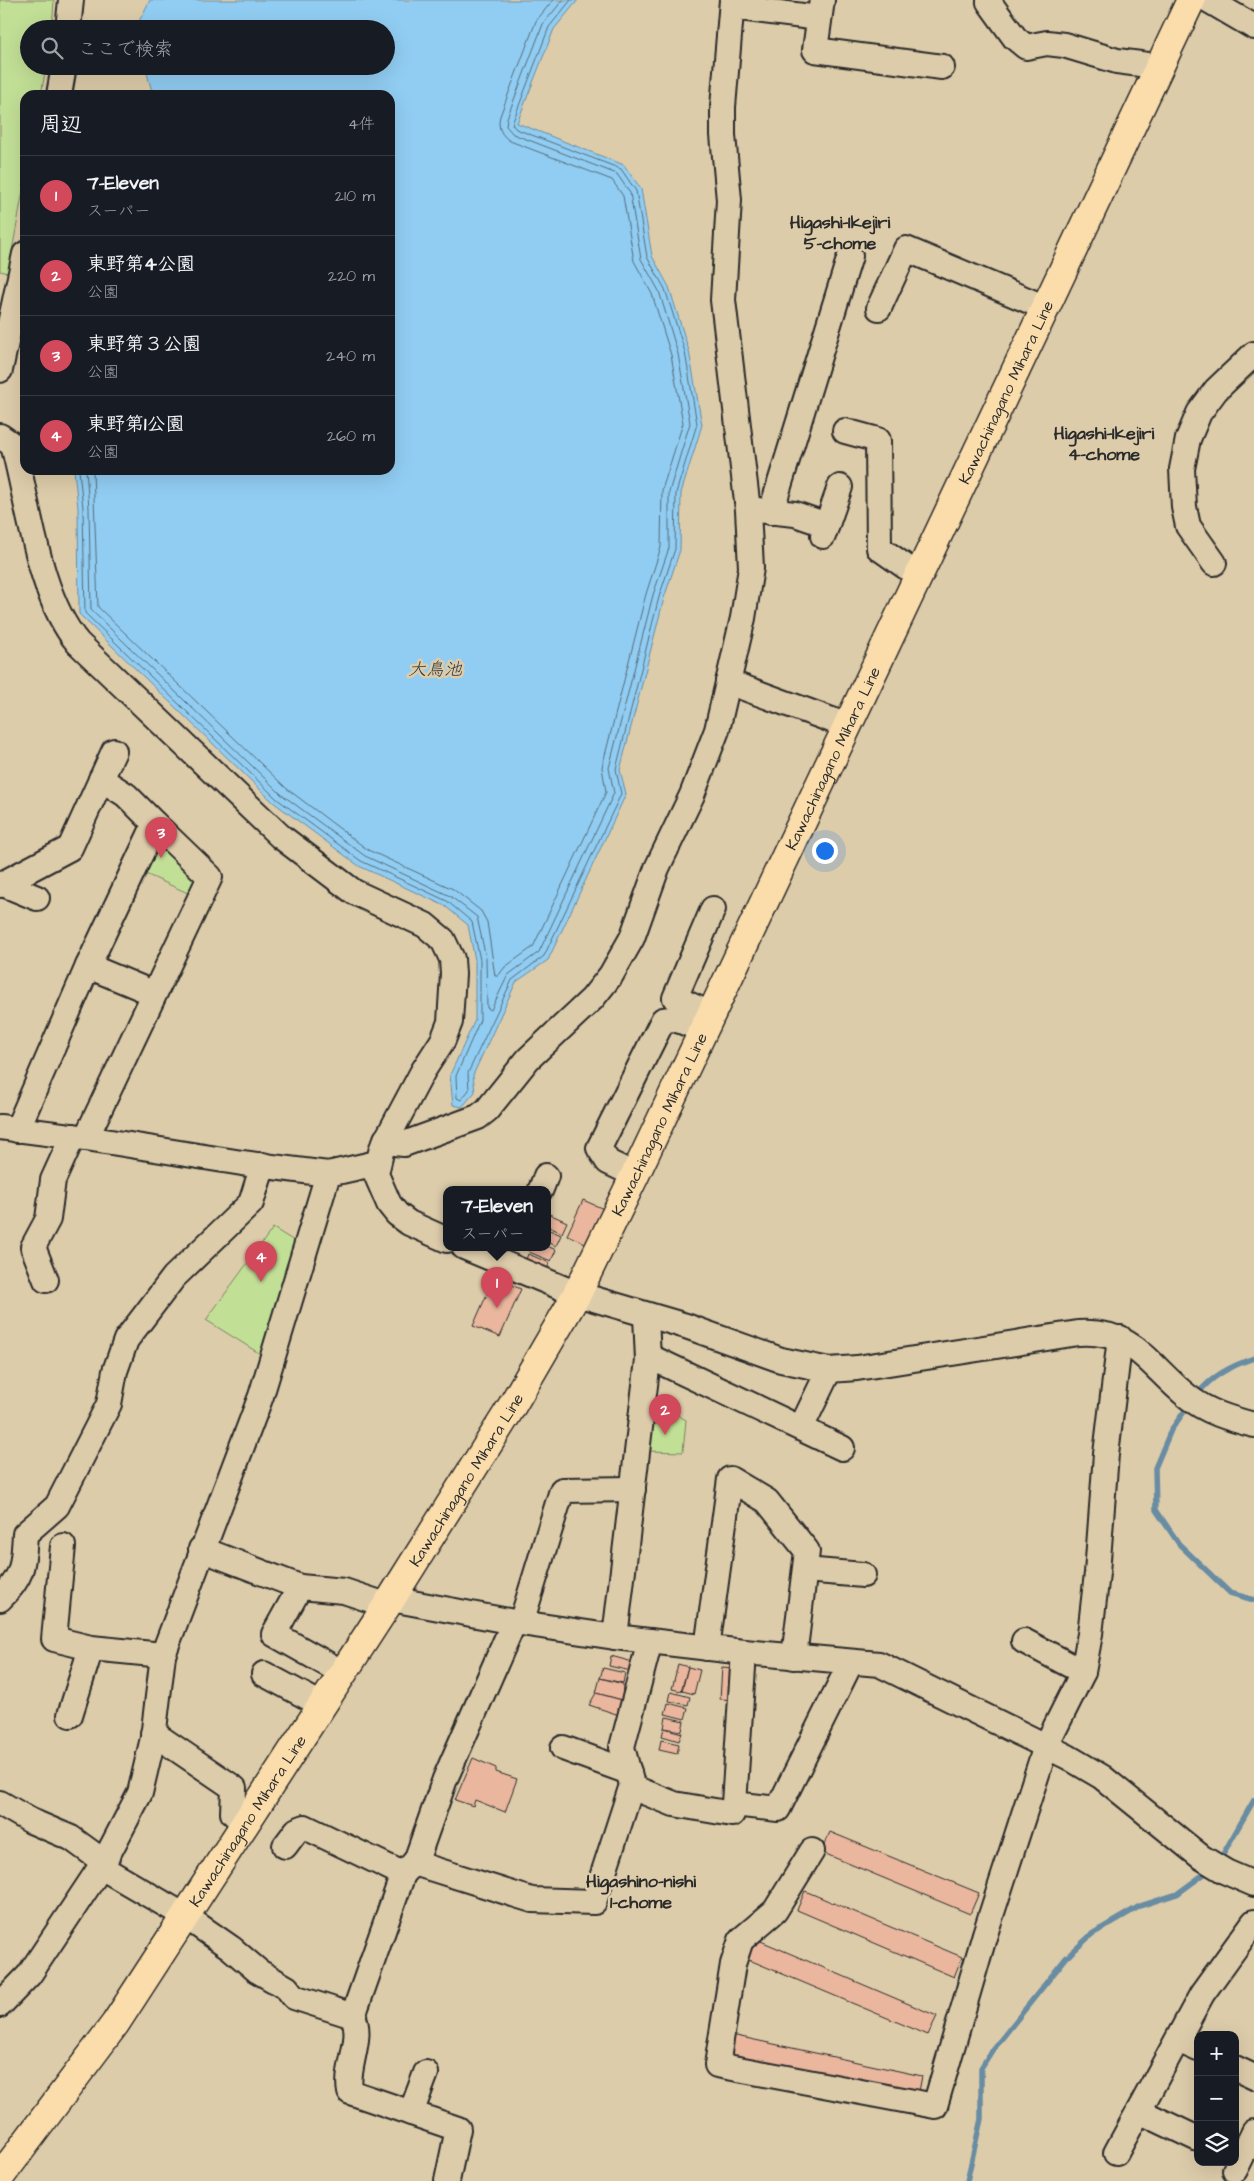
<!DOCTYPE html>
<html lang="ja">
<meta charset="utf-8">
<style>
:root{--surface:#171b24;--page:#20242c;--text:#f1f3f6;--muted:#9ea1a6;--line:#363941;--accent:#d1495b}
body{margin:0;font-family:"Architects Daughter","Klee One",sans-serif;background:var(--page);color:var(--text)}
.controls{position:absolute;right:15px;bottom:15px;display:grid;overflow:hidden;border-radius:10px;box-shadow:0 5px 20px #0002}
.controls button{width:45px;height:45px;display:grid;place-items:center;padding:0;border:0;border-bottom:1px solid var(--line);background:var(--surface);color:var(--text);font:25px sans-serif}
.you{position:absolute;left:824px;top:850px;width:18px;height:18px;margin:-12px;border:4px solid #fff;border-radius:50%;background:#1a73e8;box-shadow:0 0 0 8px #1a73e833}
.badge{display:grid;place-items:center;width:32px;height:32px;border-radius:50%;background:var(--accent);color:#fff;font-size:16px;font-weight:700}
.pin{position:absolute;translate:-50% -41px;filter:drop-shadow(0 1px 2px #0008)}
.pin::after{content:'';position:absolute;top:26px;width:18px;height:15px;background:inherit;clip-path:polygon(0 0,100% 0,50% 100%)}
.popup{position:absolute;left:443px;top:1186px;width:108px;height:65px;box-sizing:border-box;display:grid;place-content:center;border-radius:10px;background:var(--surface);filter:drop-shadow(0 1px 4px #0005);font-size:16px;white-space:nowrap;color:var(--muted)}
.popup b{font-size:19px;color:var(--text)}
.popup::after{content:'';position:absolute;left:50%;top:100%;margin-left:-10px;border:10px solid transparent;border-top-color:var(--surface)}
.list{margin:0;padding:0;list-style:none}
h2{display:flex;justify-content:space-between;align-items:center;height:65px;margin:0;padding:0 20px;font-size:21px}
h2 small{font-size:16px;font-weight:400;color:var(--muted)}
.list li{display:grid;grid-template-columns:32px 1fr auto;gap:15px;align-items:center;box-sizing:border-box;height:80px;padding:0 20px;border-top:1px solid var(--line)}
.list b{display:block;font-size:19px;white-space:nowrap}
.list p{margin:0;font-size:16px;white-space:nowrap;color:var(--muted)}
.list em{font-size:16px;font-style:normal;color:var(--muted)}
.icon{flex:none;width:28px;height:28px;fill:none;stroke:currentColor;stroke-width:2;stroke-linecap:round;stroke-linejoin:round}
.map{position:relative;flex:none;width:1254px;height:2181px;overflow:hidden}
.search{position:absolute;background:var(--surface);box-shadow:0 5px 20px #0002;left:20px;top:20px;width:375px;height:55px;display:flex;align-items:center;gap:12px;box-sizing:border-box;padding:0 18px;border-radius:28px;color:var(--muted);font-size:19px}
.panel{position:absolute;background:var(--surface);box-shadow:0 5px 20px #0002;left:20px;top:90px;width:375px;height:385px;border-radius:15px}
.map>svg:first-child{display:block}
</style>
<div class="map">
<svg width="1254" height="2181" viewBox="0 0 1254 2181">
<rect width="100%" height="100%" fill="#dca"/>
<filter id="ink" filterUnits="userSpaceOnUse"><feTurbulence type="fractalNoise" baseFrequency=".02" numOctaves="2"/><feDisplacementMap in="SourceGraphic" scale="10" xChannelSelector="R" yChannelSelector="G"/><feConvolveMatrix kernelMatrix="1 2 1 2 8 2 1 2 1" color-interpolation-filters="sRGB"/></filter>
<g filter="url(#ink)">
<g fill="#c2df96" stroke="#768560">
<path d="M0,0H54L52,29H29V66H46L41,95H25V180L8,273L0,271Z"/>
<path d="M161,842L196,877L190,894L139,871L152,844Z"/>
<path d="M273,1228L299,1244L265,1357L206,1320Z"/>
<path d="M644,1396L686,1420L683,1452L647,1451Z"/>
</g>
<path fill="#91cdf2" stroke="#688ca2" d="M150,0H578L554,29L517,123L624,165L641,189L652,256L669,287L689,351L702,425L681,493L680,550L664,598L620,770L626,794L548,960L516,982L473,1075L475,1092L462,1107L453,1105L450,1075L475,1020V960L468,925L445,906L359,866L273,802L79,614L78,508L74,470H390V95H153L145,66H386V29H135Z"/>
<g fill="none" stroke-linecap="round" stroke-linejoin="round">
<g stroke="#546c7b" stroke-width="1">
<path d="M79,470L83,508L85,613L277,799L361,861L447,901L472,922L480,960V1020L456,1076L457,1098L461,1100L469,1090L468,1073L512,980L544,956L621,794L616,769L659,597L675,549L676,493L697,424L685,352L665,289L647,257L636,191L621,169L516,129L512,124L549,27L571,0"/>
<path d="M86,470L89,508L91,610L281,794L365,856L450,896L477,917L486,958L487,1008L491,1010L508,975L539,952L614,793L609,768L653,595L669,548V492L690,423L678,354L659,291L641,259L630,193L617,174L513,134L506,126L507,118L543,24L563,0"/>
<path d="M93,470L98,607L286,788L368,850L453,889L481,911L487,922L495,976H498L505,967L533,947L606,792L602,767L646,594L661,547L662,490L683,423L671,355L652,294L634,261L623,196L612,180L510,141C501,135 497,127 500,116L536,21L553,0"/>
</g>
<g stroke="#688ca2" stroke-width="5.5">
<path d="M1196,1396C1211,1376 1231,1366 1254,1358"/>
<path d="M1189,1405L1171,1430L1155,1468L1156,1510L1179,1544L1230,1593L1254,1600"/>
<path d="M1219,1861L1254,1800"/>
<path d="M967,2181L981,2119V2068L991,2052L1066,1958L1092,1934L1140,1906L1177,1894L1211,1869"/>
</g>
</g>
<g fill="#eab69d" stroke="#2b2b2b">
<path d="M583,1200L606,1210L590,1245L567,1235Z"/>
<path d="M547,1213L567,1222L562,1233L547,1226Z"/>
<path d="M547,1229L561,1235L556,1246L547,1242Z"/>
<path d="M547,1246L556,1250L551,1261L529,1252L531,1247Z"/>
<path d="M528,1254L550,1263L545,1274L524,1265Z"/>
<path d="M494,1278L521,1289L500,1337L473,1326Z"/>
<path d="M611,1656L633,1662L631,1671L609,1666Z"/>
<path d="M678,1664L688,1667L681,1691L672,1689Z"/>
<path d="M688,1667L700,1670L694,1694L682,1691Z"/>
<path d="M722,1667L735,1668L734,1700L720,1699Z"/>
<path d="M603,1668L625,1673L623,1683L600,1678Z"/>
<path d="M600,1678L623,1684L622,1700L596,1693Z"/>
<path d="M671,1692L690,1697L688,1705L669,1701Z"/>
<path d="M596,1693L622,1700V1716L589,1705Z"/>
<path d="M668,1703L688,1708L685,1719L665,1714Z"/>
<path d="M666,1717L684,1721L682,1731L664,1728Z"/>
<path d="M664,1728L682,1733L679,1741L662,1736Z"/>
<path d="M661,1740L679,1744L677,1754L659,1750Z"/>
<path d="M473,1758L496,1768V1772L517,1779L505,1812L475,1800L473,1806L455,1800Z"/>
<path d="M830,1832L979,1893L970,1914L821,1852Z"/>
<path d="M805,1891L962,1957L954,1977L797,1910Z"/>
<path d="M756,1939L937,2016L928,2035L747,1959Z"/>
<path d="M727,2034L922,2076L918,2097L723,2055Z"/>
</g>
<g fill="none" stroke-linecap="round" stroke-linejoin="round">
<g stroke="#2b2b2b" stroke-width="28">
<g id="minor">
<path d="M822,0L815,50L942,67"/>
<path d="M990,0L989,2L1015,38L1026,47L1047,43L1064,45L1117,61L1148,65L1156,73"/>
<path d="M1208,0L1254,27"/>
<path d="M732,7L819,18"/>
<path d="M68,29L71,0"/>
<path d="M59,95L64,66"/>
<path d="M879,308L906,249L1046,308"/>
<path d="M0,370L25,254"/>
<path d="M845,431L878,440L879,548L919,576"/>
<path d="M0,436L13,445C29,504 38,596 78,643L280,836L354,892L425,925L443,940L452,959L453,974L450,1022L443,1040L423,1071L382,1148L376,1174L389,1204L397,1214L409,1223L447,1240"/>
<path d="M757,510L795,514L827,525"/>
<path d="M771,512L850,256"/>
<path d="M823,536L840,487"/>
<path d="M1214,563L1188,526L1184,507L1182,469L1188,439L1199,413L1216,390L1254,354"/>
<path d="M728,682L848,726"/>
<path d="M101,779L126,795L155,824"/>
<path d="M3,884L37,898"/>
<path d="M0,885L70,848L114,751"/>
<path d="M88,966L153,993"/>
<path d="M710,1014L675,998L713,909"/>
<path d="M0,1127L86,1138L242,1163L328,1174L377,1163"/>
<path d="M17,1130L88,966L155,824L210,877L86,1138"/>
<path d="M386,1139L395,1143L404,1144L478,1117L487,1110L528,1059L592,999L611,975L632,938L657,868L692,795L717,730L743,618L751,568L748,510L723,300L729,200L723,135V107L732,0"/>
<path d="M635,1175L608,1162L599,1148L663,1020C678,1017 689,1025 703,1031"/>
<path d="M541,1189L546,1176"/>
<path d="M464,1247L577,1294L686,1326L781,1360L829,1370L857,1368L1078,1333C1134,1329 1149,1366 1187,1396C1206,1412 1231,1419 1254,1425"/>
<path d="M46,1280L33,1247L48,1219L53,1180L73,1136"/>
<path d="M648,1356L842,1448"/>
<path d="M801,1428L829,1370"/>
<path d="M63,1546L54,1639L91,1648L163,1655"/>
<path d="M201,1549L300,1587L344,1591L386,1605"/>
<path d="M805,1570L863,1575"/>
<path d="M300,1587L274,1634L343,1673"/>
<path d="M0,1599C24,1576 23,1565 25,1534L57,1506L109,1404L115,1371L126,1340L174,1277L251,1203L263,1165"/>
<path d="M391,1599L514,1622L615,1637L744,1652L879,1664L1068,1757L1102,1777L1201,1857L1226,1872L1254,1884"/>
<path d="M521,1623L562,1490L633,1489"/>
<path d="M615,1637L648,1360L646,1316"/>
<path d="M650,1641L622,1747L632,1785L639,1790L674,1804L732,1814"/>
<path d="M1024,1641L1083,1672"/>
<path d="M707,1648L730,1479L767,1501L807,1551L794,1657"/>
<path d="M744,1652L734,1804L778,1809L851,1662"/>
<path d="M264,1674L322,1705"/>
<path d="M70,1715L91,1648"/>
<path d="M153,1733L234,1788L233,1813L245,1825"/>
<path d="M563,1748L629,1772"/>
<path d="M0,1803L31,1821L71,1838L104,1862"/>
<path d="M285,1846L297,1830L305,1827L403,1874L353,2016"/>
<path d="M812,1851L775,1911L741,1940L733,1964L717,2065L935,2106L985,1934L1046,1746L1083,1672L1090,1634L1097,1573L1106,1454L1120,1338"/>
<path d="M414,1863L532,1900L594,1902L632,1785"/>
<path d="M101,1867L185,1916L231,1948L258,1971L287,1988L294,1997L353,2016C364,2038 345,2068 350,2092L458,2129L447,2181"/>
<path d="M403,1874L416,1861L445,1779L514,1622"/>
<path d="M0,2005L29,1975L104,1862L140,1793L153,1738L163,1655L261,1396L328,1174"/>
<path d="M1178,2040L1198,2049"/>
<path d="M1235,2068L1254,2077"/>
<path d="M1139,2111L1198,2139"/>
<path d="M411,2113L426,2073"/>
<path d="M1116,2153L1202,1994L1254,1922"/>
<path d="M1235,2170L1254,2132"/>
</g>
</g>
<g stroke="#2b2b2b" stroke-width="31">
<g id="major">
<path id="s1" d="M0,2177L115,2024L391,1599L509,1411L577,1294L635,1175L1191,0"/>
</g>
</g>
<use href="#minor" stroke="#dca" stroke-width="24"/>
<use href="#major" stroke="#faddab" stroke-width="28"/>
</g>
</g>
<g text-anchor="middle" stroke-width="5" stroke-linejoin="round" paint-order="stroke">
<g font-size="16" fill="#2b2b2b" stroke="#dca">
<text dy="6" stroke="none"><textPath href="#s1" startOffset="2054">Kawachinagano Mihara Line</textPath></text>
<text dy="6" stroke="none"><textPath href="#s1" startOffset="1649">Kawachinagano Mihara Line</textPath></text>
<text dy="6" stroke="none"><textPath href="#s1" startOffset="1244">Kawachinagano Mihara Line</textPath></text>
<text dy="6" stroke="none"><textPath href="#s1" startOffset="839">Kawachinagano Mihara Line</textPath></text>
<text dy="6" stroke="none"><textPath href="#s1" startOffset="434">Kawachinagano Mihara Line</textPath></text>
</g>
<g font-size="18" font-weight="bold" fill="#2b2b2b" stroke="#dca">
<text x="840" y="228">Higashi-Ikejiri<tspan x="840" dy="21">5-chome</tspan></text>
<text x="1104" y="439">Higashi-Ikejiri<tspan x="1104" dy="21">4-chome</tspan></text>
<text x="641" y="1887">Higashino-nishi<tspan x="641" dy="21">1-chome</tspan></text>
</g>
<g font-size="18" font-style="italic" fill="#353b3f" stroke="#dca">
<text x="435" y="675">大鳥池</text>
</g>
</g>
</svg>
<div class="controls">
<button>+</button>
<button>−</button>
<button><svg class="icon" aria-label="layers" viewBox="0 0 24 24"><path d="M12 4l9 5-9 5-9-5zM3 14l9 5 9-5"/></svg></button>
</div>
<div class="you"></div>
<div class="pin badge" style="left:497px;top:1308px">1</div>
<div class="popup"><b>7-Eleven</b>スーパー</div>
<div class="pin badge" style="left:665px;top:1435px">2</div>
<div class="pin badge" style="left:161px;top:858px">3</div>
<div class="pin badge" style="left:261px;top:1282px">4</div>
<div class="search"><svg class="icon" aria-label="search" viewBox="0 0 24 24"><circle cx="10" cy="10" r="6"/><path d="M15 15l6 6"/></svg>ここで検索</div>
<section class="panel">
<h2>周辺<small>4件</small></h2>
<ul class="list">
<li><span class="badge">1</span><div><b>7-Eleven</b><p>スーパー</p></div><em>210 m</em></li>
<li><span class="badge">2</span><div><b>東野第4公園</b><p>公園</p></div><em>220 m</em></li>
<li><span class="badge">3</span><div><b>東野第３公園</b><p>公園</p></div><em>240 m</em></li>
<li><span class="badge">4</span><div><b>東野第1公園</b><p>公園</p></div><em>260 m</em></li>
</ul>
</section>
</div>
